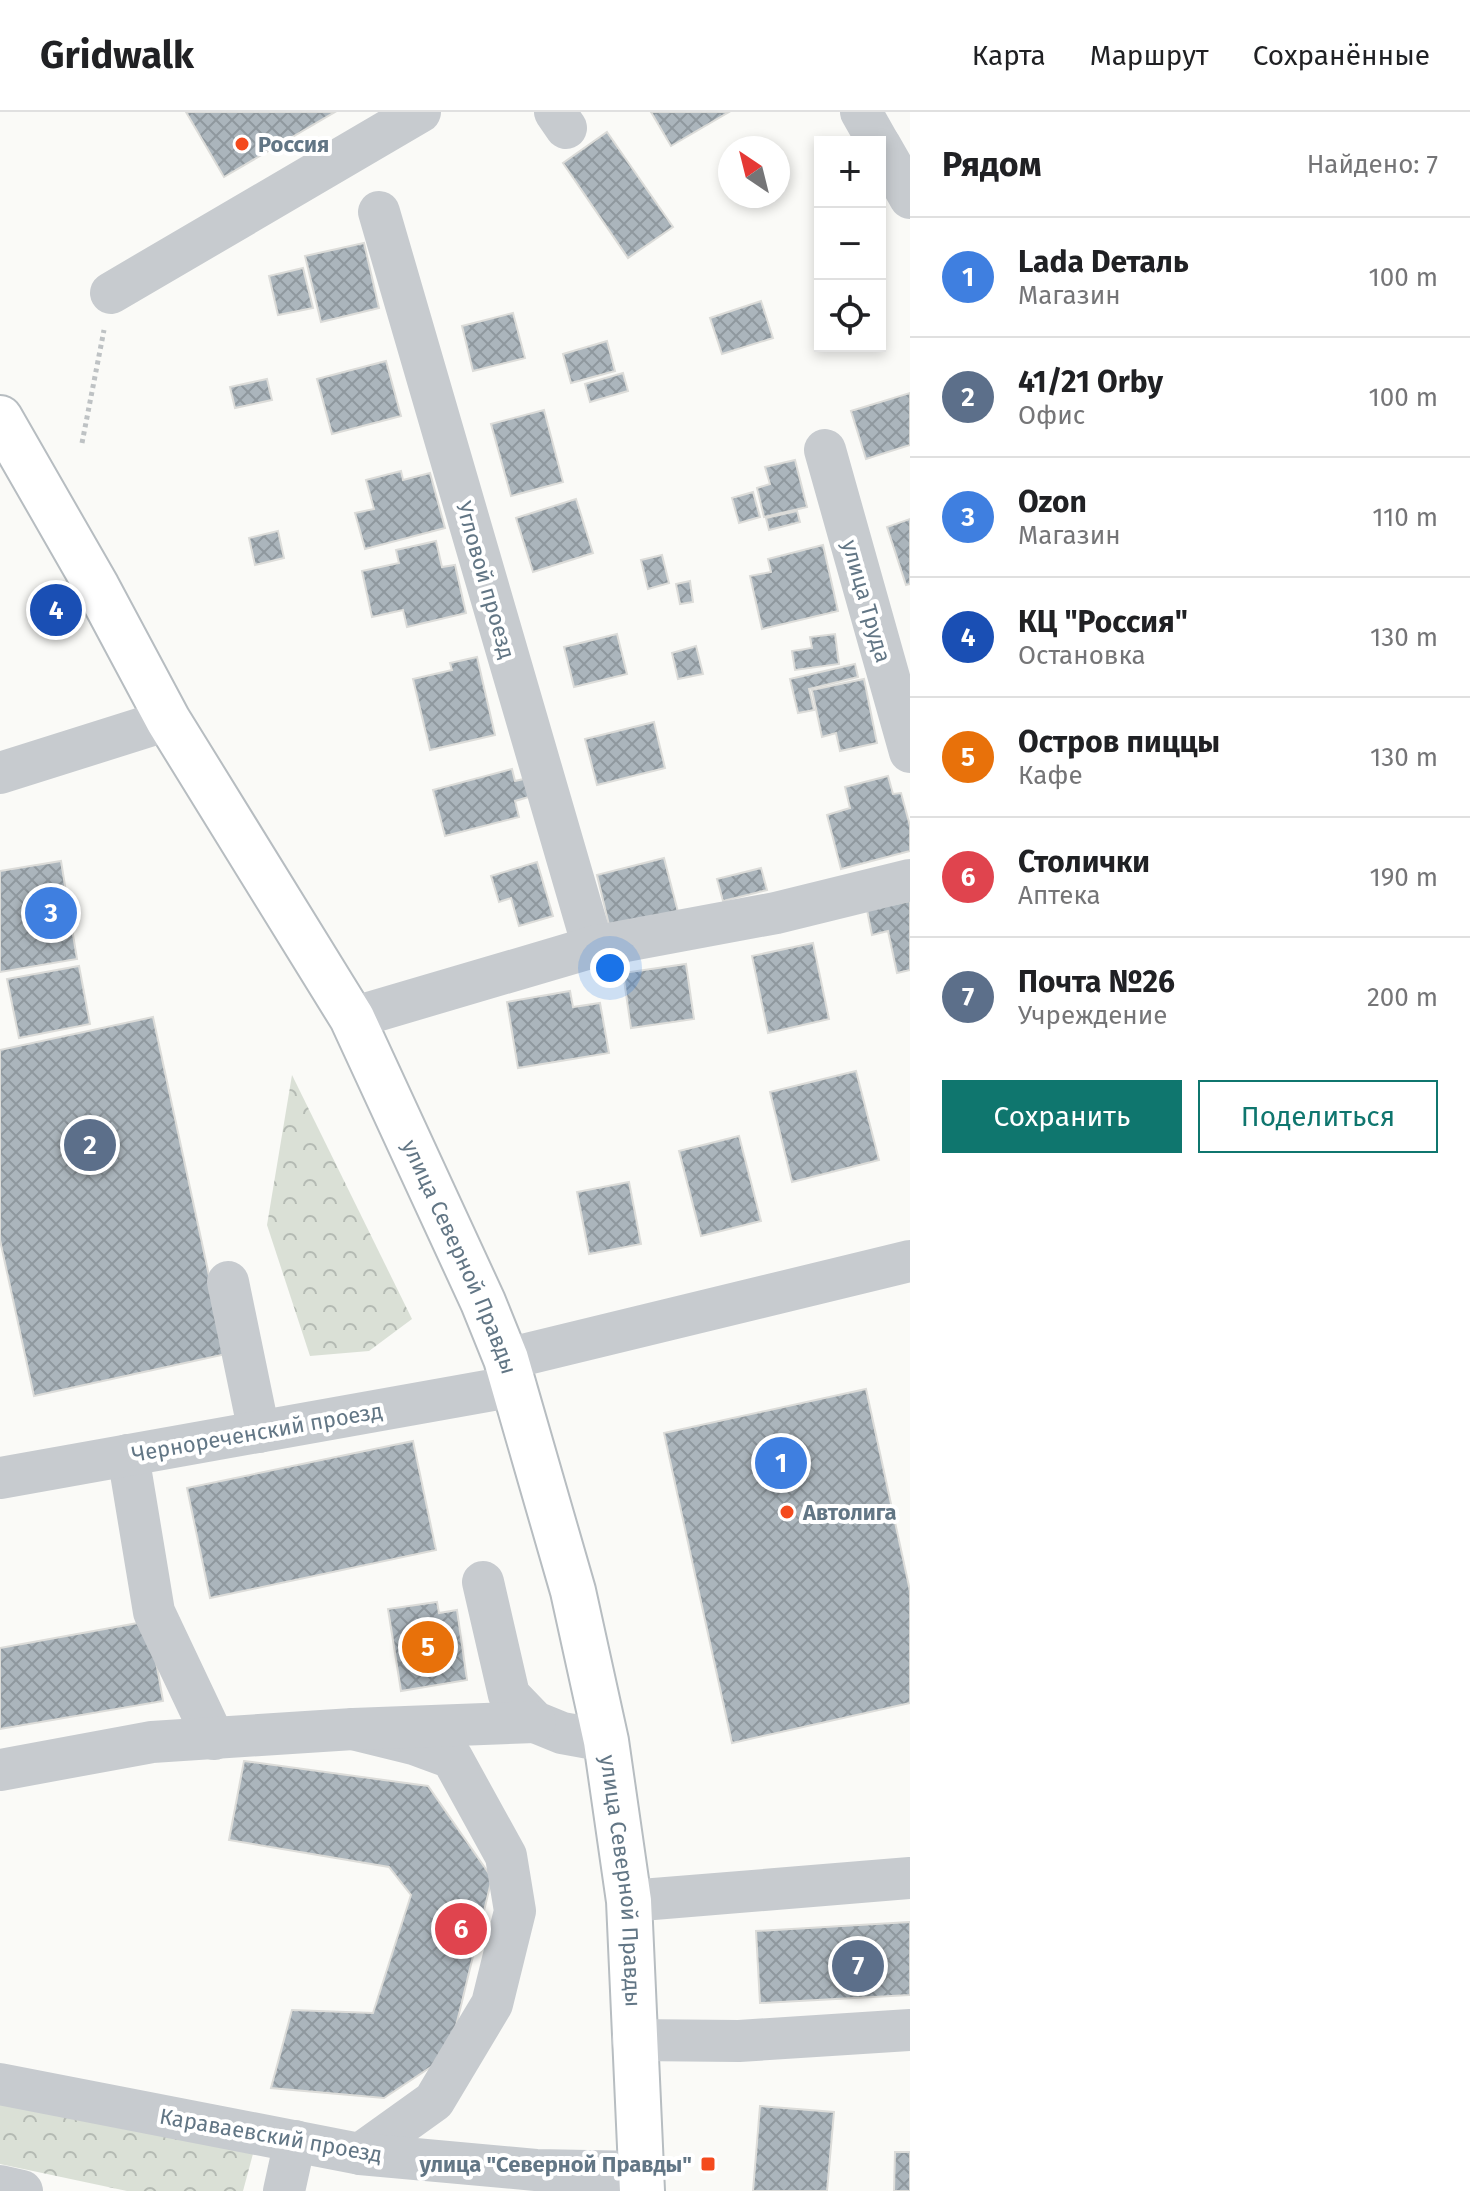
<!DOCTYPE html>
<html lang="ru">
<meta charset="utf-8">
<style>
:root{--surface:#fff;--page:#f6f6f6;--text:#202124;--muted:#757577;--line:#e0e0e0;--accent:#0f766e}
body{margin:0;font-family:"Fira Sans",sans-serif;background:var(--page);color:var(--text)}
.controls{position:absolute;right:24px;top:24px;display:grid;overflow:hidden;border-radius:0px;box-shadow:0 4px 12px #0003}
.controls button{width:72px;height:72px;display:grid;place-items:center;padding:0;border:0;border-bottom:2px solid var(--line);background:var(--surface);color:var(--text);font:40px sans-serif}
.compass{position:absolute;left:718px;top:24px;width:72px;height:72px;border-radius:50%;background:var(--surface);box-shadow:0 4px 12px #0003;rotate:325deg}
.you{position:absolute;left:610px;top:856px;width:28px;height:28px;margin:-20px;border:6px solid #fff;border-radius:50%;background:#1a73e8;box-shadow:0 0 0 12px #1a73e833}
.badge{display:grid;place-items:center;width:52px;height:52px;border-radius:50%;background:var(--accent);color:#fff;font-size:26px;font-weight:700}
.pin{position:absolute;translate:-50% -50%;border:4px solid #fff;box-shadow:0 2px 8px #0006}
.list{margin:0;padding:0;list-style:none}
h2{display:flex;justify-content:space-between;align-items:center;height:104px;margin:0;padding:0 32px;font-size:34px}
h2 small{font-size:26px;font-weight:400;color:var(--muted)}
.list li{display:grid;grid-template-columns:52px 1fr auto;gap:24px;align-items:center;box-sizing:border-box;height:120px;padding:0 32px;border-top:2px solid var(--line)}
.list b{display:block;font-size:30px;white-space:nowrap}
.list p{margin:0;font-size:26px;white-space:nowrap;color:var(--muted)}
.list em{font-size:26px;font-style:normal;color:var(--muted)}
.actions{display:flex;gap:16px;padding:24px 32px}
.actions a{flex:1;padding:18px 0;border:2px solid var(--accent);border-radius:0px;text-align:center;font-size:28px;color:var(--accent)}
.actions .main{background:var(--accent);color:#fff}
.icon{flex:none;width:44px;height:44px;fill:none;stroke:currentColor;stroke-width:2;stroke-linecap:round;stroke-linejoin:round}
.map{position:relative;flex:none;width:910px;height:2079px;overflow:hidden}
header{display:flex;align-items:center;gap:48px;box-sizing:border-box;height:112px;padding:0 40px;background:var(--surface);border-bottom:2px solid var(--line)}
header strong{font-size:38px}
nav{display:flex;gap:44px;margin-inline-start:auto;font-size:28px}
main{display:flex}
aside{flex:1;background:var(--surface)}
.map>svg:first-child{display:block}
</style>
<header>
<strong>Gridwalk</strong>
<nav><a>Карта</a><a>Маршрут</a><a>Сохранённые</a></nav>
</header>
<main>
<div class="map">
<svg width="910" height="2079" viewBox="0 0 910 2079">
<defs>
<pattern id="forest-crowns" width="20" height="18" patternUnits="userSpaceOnUse" patternTransform="scale(2)"><rect width="20" height="18" fill="#dae0d6"/><path d="M2 6a3 3 0 1 1 6 0M12 15a3 3 0 1 1 6 0" fill="none" stroke="#b4bab3"/></pattern>
<pattern id="building-cross-hatch" width="8" height="8" patternUnits="userSpaceOnUse" patternTransform="scale(2)"><rect width="8" height="8" fill="#abb5bc"/><path d="M0 0l8 8M0 8l8-8" fill="none" stroke="#8f989e"/></pattern>
</defs>
<rect width="100%" height="100%" fill="#fafaf7"/>
<g fill="url(#forest-crowns)">
<path d="M292,963L412,1207L369,1239L310,1244L267,1113Z"/>
<path d="M0,1991L254,2038L243,2079H127L0,2052Z"/>
</g>
<g fill="url(#building-cross-hatch)" stroke="#dcdcd9" stroke-width="2">
<path d="M186,0H335L224,65Z"/>
<path d="M651,0H729L671,34Z"/>
<path d="M607,20L673,115L628,146L563,51Z"/>
<path d="M364,131L379,196L321,210L305,144Z"/>
<path d="M303,156L313,196L278,203L269,164Z"/>
<path d="M761,189L773,226L722,242L710,206Z"/>
<path d="M513,201L525,246L473,259L462,214Z"/>
<path d="M607,229L615,259L571,271L563,242Z"/>
<path d="M386,249L401,304L332,322L317,267Z"/>
<path d="M623,261L628,279L590,290L585,272Z"/>
<path d="M267,267L272,288L235,296L230,275Z"/>
<path d="M910,281V333L866,347L851,299Z"/>
<path d="M544,298L563,370L511,384L491,312Z"/>
<path d="M795,348L807,395L764,405L757,376L770,372L765,355Z"/>
<path d="M401,359L403,368L430,361L445,416L365,437L355,401L374,397L366,368Z"/>
<path d="M753,380L760,405L739,411L732,386Z"/>
<path d="M576,387L593,441L533,460L516,406Z"/>
<path d="M797,399L800,410L769,418L766,406Z"/>
<path d="M910,407V472L906,473L887,415Z"/>
<path d="M278,419L284,446L255,453L249,426Z"/>
<path d="M436,429L442,455L455,453L466,501L407,515L403,498L372,505L362,459L399,451L396,438Z"/>
<path d="M823,433L838,499L762,517L750,464L771,460L768,447Z"/>
<path d="M662,443L669,471L648,477L641,448Z"/>
<path d="M690,469L693,490L680,492L676,472Z"/>
<path d="M617,522L627,562L574,575L564,535Z"/>
<path d="M835,522L839,552L795,558L792,539L812,536L810,525Z"/>
<path d="M696,534L703,562L678,567L672,541Z"/>
<path d="M477,545L495,623L430,638L413,567L452,558L450,551Z"/>
<path d="M855,552L858,565L809,577L814,598L798,601L790,567Z"/>
<path d="M864,567L877,631L840,639L836,621L822,625L812,578Z"/>
<path d="M654,610L665,656L597,673L585,627Z"/>
<path d="M512,657L515,669L528,666L532,684L515,689L519,705L445,724L433,678Z"/>
<path d="M888,664L893,682L901,681L910,714V739L841,757L827,703L850,696L845,675Z"/>
<path d="M664,746L678,800L610,817L597,763Z"/>
<path d="M61,749L77,847L0,860V759Z"/>
<path d="M537,750L553,804L519,814L511,786L499,790L491,764Z"/>
<path d="M761,756L767,778L723,789L717,767Z"/>
<path d="M910,789V858L897,861L888,819L872,823L867,798Z"/>
<path d="M813,831L829,907L768,921L752,844Z"/>
<path d="M686,852L694,907L631,916L623,861Z"/>
<path d="M79,854L90,912L19,926L7,867Z"/>
<path d="M570,879L573,895L600,891L609,941L518,956L507,890Z"/>
<path d="M153,905L226,1242L34,1284L0,1128V938Z"/>
<path d="M856,959L879,1048L792,1070L770,980Z"/>
<path d="M739,1024L761,1109L701,1124L679,1039Z"/>
<path d="M629,1070L641,1132L589,1142L577,1080Z"/>
<path d="M866,1277L910,1479V1591L732,1631L664,1321Z"/>
<path d="M413,1329L436,1438L210,1486L187,1376Z"/>
<path d="M437,1490L439,1501L457,1498L467,1568L401,1579L388,1497Z"/>
<path d="M149,1509L163,1589L0,1617V1536Z"/>
<path d="M244,1649L428,1674L492,1766L449,1943L384,1986L271,1976L292,1898L373,1901L411,1783L389,1755L229,1728Z"/>
<path d="M910,1810V1883L760,1891L756,1819Z"/>
<path d="M760,1994L834,2000L827,2079H753Z"/>
<path d="M895,2040H910V2079H894Z"/>
</g>
<g fill="none" stroke-linecap="round" stroke-linejoin="round">
<g stroke="#b7bdc1" stroke-width="48">
<g id="major">
<path id="s1" d="M0,306L97,475L168,608L352,906L483,1190L506,1247L573,1479L606,1629L629,1789L642,2079"/>
</g>
</g>
<path stroke="#bec2c4" stroke-width="5" stroke-dasharray="4 4" stroke-linecap="butt" d="M82,331L104,218"/>
<g stroke="#c7cbcf" stroke-width="42">
<path d="M555,0L566,16"/>
<path d="M861,0L878,30"/>
<path d="M880,33L910,86"/>
<path d="M379,100L593,835"/>
<path d="M111,181L420,0"/>
<path d="M825,338L910,640"/>
<path d="M0,661L168,608"/>
<path d="M352,906L593,835L776,801L910,768"/>
<path d="M228,1170L259,1320"/>
<path d="M506,1247L910,1149"/>
<path d="M128,1343L154,1500L214,1627"/>
<path d="M0,1366L515,1274"/>
<path d="M483,1470L509,1583L535,1610L562,1621L606,1629"/>
<path d="M353,1617L414,1632L452,1646L506,1744L515,1799L492,1892L434,1989L360,2042"/>
<path d="M0,1658L152,1630L353,1617L535,1610"/>
<path d="M629,1789L910,1766"/>
<path d="M633,1928L739,1929L910,1918"/>
<path d="M0,1972L360,2042L536,2058L641,2060"/>
<path d="M0,2074L22,2079"/>
<path d="M284,2079L295,2029"/>
</g>
<use href="#major" stroke="#fff" stroke-width="44"/>
</g>
<g fill="#f44a1d" stroke="#fff" stroke-width="3">
<circle cx="242" cy="32" r="8"/>
<circle cx="787" cy="1400" r="8"/>
<rect x="700" y="2044" width="16" height="16" rx="4"/>
</g>
<g text-anchor="middle" stroke-width="8" stroke-linejoin="round" paint-order="stroke">
<g font-size="22" font-weight="bold" fill="#627685" stroke="#fff" text-anchor="start">
<text x="258" y="40">Россия</text>
<text x="803" y="1408">Автолига</text>
<text x="692" y="2060" text-anchor="end">улица "Северной Правды"</text>
</g>
<g font-size="22" fill="#627685" stroke="#fff">
<text transform="translate(486 468) rotate(74)" y="8">Угловой проезд</text>
<text transform="translate(867 489) rotate(74)" y="8">улица Труда</text>
<text dy="8" stroke="none"><textPath href="#s1" startOffset="958">улица Северной Правды</textPath></text>
<text transform="translate(257 1320) rotate(-10)" y="8">Чернореченский проезд</text>
<text dy="8" stroke="none"><textPath href="#s1" startOffset="1606">улица Северной Правды</textPath></text>
<text transform="translate(271 2023) rotate(10)" y="8">Караваевский проезд</text>
</g>
</g>
</svg>
<div class="controls">
<button>+</button>
<button>−</button>
<button><svg class="icon" aria-label="locate" viewBox="0 0 24 24"><circle cx="12" cy="12" r="6"/><path d="M12 2v4M12 18v4M2 12h4M18 12h4"/></svg></button>
</div>
<svg class="compass" viewBox="-18 -18 36 36"><path d="M0-13l5 13h-10z" fill="#e53935"/><path d="M0 13l5-13h-10z" fill="#757577"/></svg>
<div class="you"></div>
<div class="pin badge" style="left:781px;top:1351px;background:#3f7fe0">1</div>
<div class="pin badge" style="left:90px;top:1033px;background:#5c6f8a">2</div>
<div class="pin badge" style="left:51px;top:801px;background:#3f7fe0">3</div>
<div class="pin badge" style="left:56px;top:498px;background:#1a4fb4">4</div>
<div class="pin badge" style="left:428px;top:1535px;background:#e8710a">5</div>
<div class="pin badge" style="left:461px;top:1817px;background:#e0444e">6</div>
<div class="pin badge" style="left:858px;top:1854px;background:#5c6f8a">7</div>
</div>
<aside>
<h2>Рядом<small>Найдено: 7</small></h2>
<ul class="list">
<li><span class="badge" style="background:#3f7fe0">1</span><div><b>Lada Dеталь</b><p>Магазин</p></div><em>100 m</em></li>
<li><span class="badge" style="background:#5c6f8a">2</span><div><b>41/21 Orby</b><p>Офис</p></div><em>100 m</em></li>
<li><span class="badge" style="background:#3f7fe0">3</span><div><b>Ozon</b><p>Магазин</p></div><em>110 m</em></li>
<li><span class="badge" style="background:#1a4fb4">4</span><div><b>КЦ &quot;Россия&quot;</b><p>Остановка</p></div><em>130 m</em></li>
<li><span class="badge" style="background:#e8710a">5</span><div><b>Остров пиццы</b><p>Кафе</p></div><em>130 m</em></li>
<li><span class="badge" style="background:#e0444e">6</span><div><b>Столички</b><p>Аптека</p></div><em>190 m</em></li>
<li><span class="badge" style="background:#5c6f8a">7</span><div><b>Почта №26</b><p>Учреждение</p></div><em>200 m</em></li>
</ul>
<div class="actions"><a class="main">Сохранить</a><a>Поделиться</a></div>
</aside>
</main>
